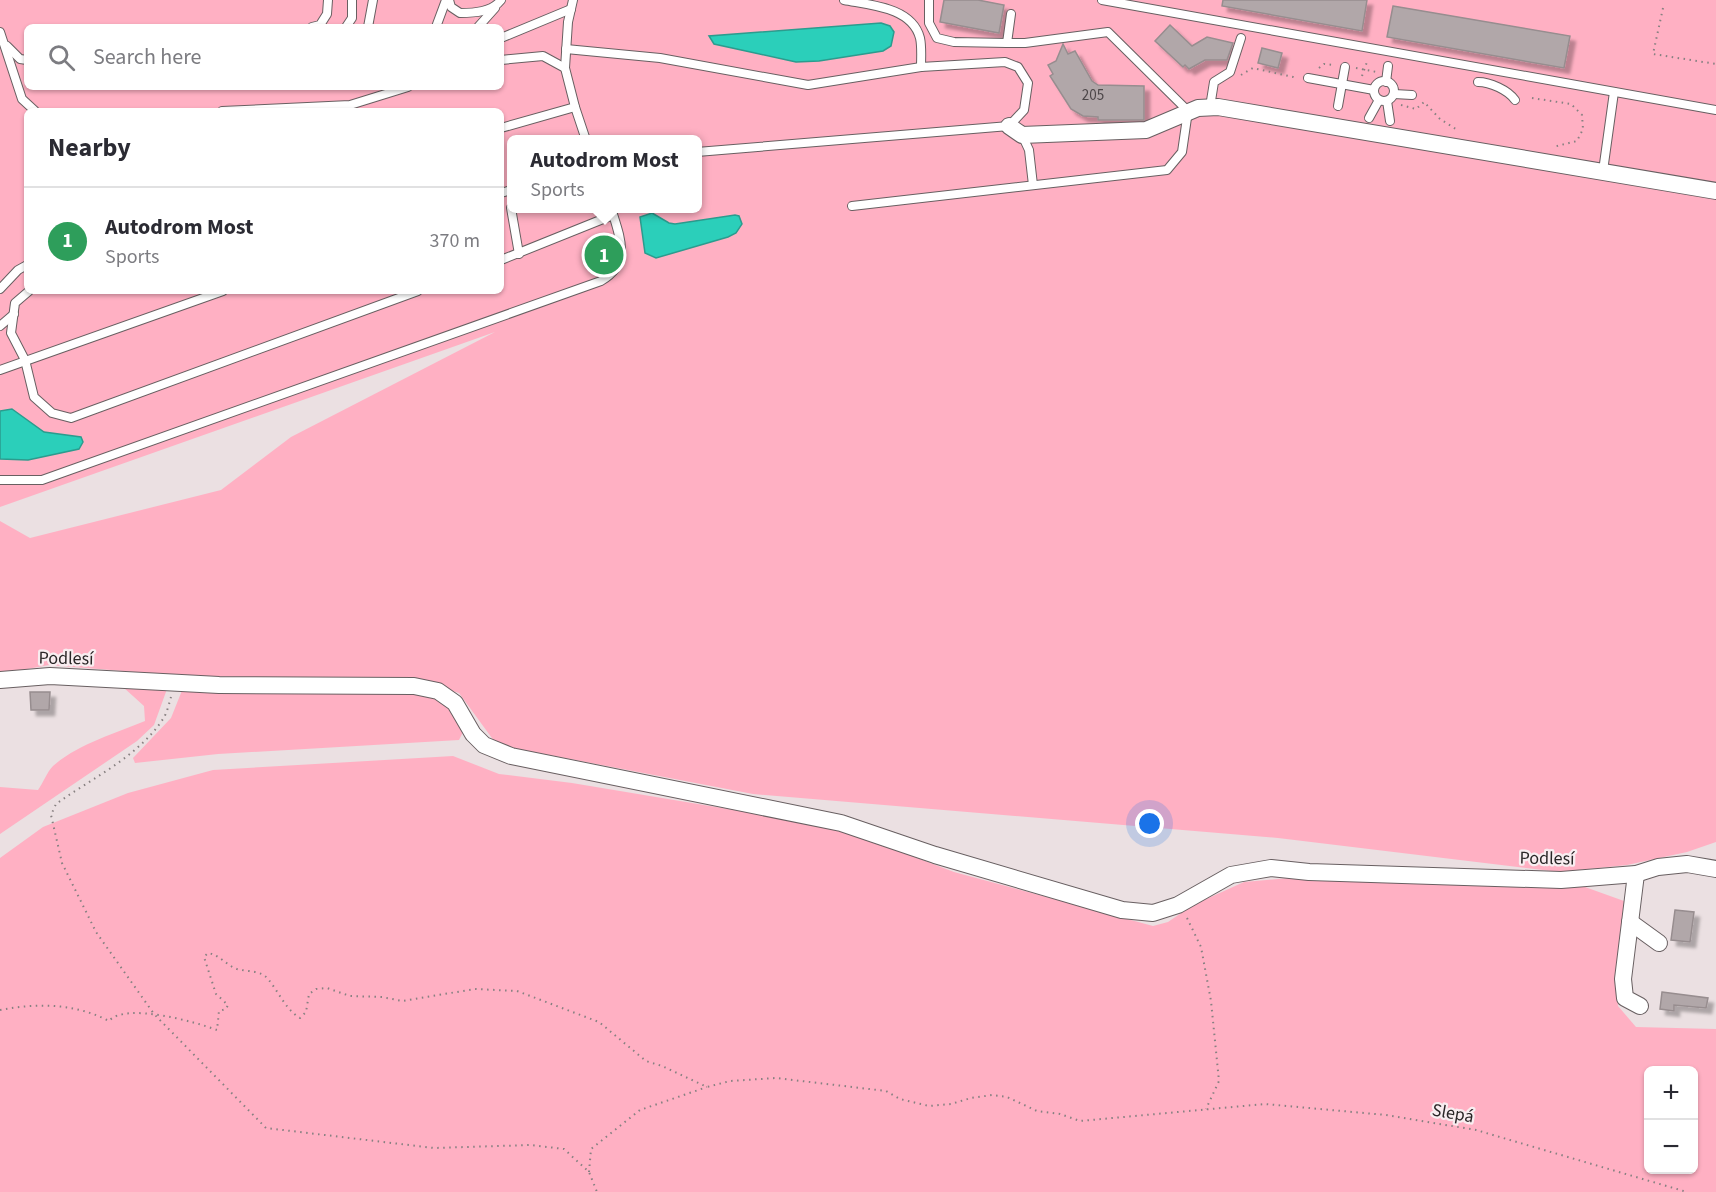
<!DOCTYPE html>
<meta charset="utf-8">
<style>
:root{--surface:#fff;--page:#f2f2f3;--text:#2b2b33;--muted:#7c7c81;--line:#e1e1e2;--accent:#2f756a}
body{margin:0;font-family:"Source Sans 3",sans-serif;background:var(--page);color:var(--text)}
.controls{position:absolute;right:18px;bottom:18px;display:grid;overflow:hidden;border-radius:9px;box-shadow:0 2px 4px #0004}
.controls button{width:54px;height:54px;display:grid;place-items:center;padding:0;border:0;border-bottom:2px solid var(--line);background:var(--surface);color:var(--text);font:30px sans-serif}
.you{position:absolute;left:1150px;top:824px;width:21px;height:21px;margin:-15px;border:4px solid #fff;border-radius:50%;background:#1a73e8;box-shadow:0 0 0 9px #1a73e833}
.badge{display:grid;place-items:center;width:39px;height:39px;border-radius:50%;background:var(--accent);color:#fff;font-size:20px;font-weight:700}
.pin{position:absolute;translate:-50% -50%;border:3px solid #fff;box-shadow:0 2px 6px #0006}
.popup{position:absolute;left:507px;top:135px;width:195px;height:78px;box-sizing:border-box;display:grid;place-content:center;border-radius:9px;background:var(--surface);filter:drop-shadow(0 2px 4px #0005);font-size:20px;white-space:nowrap;color:var(--muted)}
.popup b{font-size:22px;color:var(--text)}
.popup::after{content:'';position:absolute;left:50%;top:100%;margin-left:-12px;border:12px solid transparent;border-top-color:var(--surface)}
.list{margin:0;padding:0;list-style:none}
h2{display:flex;justify-content:space-between;align-items:center;height:78px;margin:0;padding:0 24px;font-size:26px}
h2 small{font-size:20px;font-weight:400;color:var(--muted)}
.list li{display:grid;grid-template-columns:39px 1fr auto;gap:18px;align-items:center;box-sizing:border-box;height:108px;padding:0 24px;border-top:2px solid var(--line)}
.list b{display:block;font-size:22px;white-space:nowrap}
.list p{margin:0;font-size:20px;white-space:nowrap;color:var(--muted)}
.list em{font-size:20px;font-style:normal;color:var(--muted)}
.icon{flex:none;width:33px;height:33px;fill:none;stroke:currentColor;stroke-width:2;stroke-linecap:round;stroke-linejoin:round}
.map{position:relative;flex:none;width:1716px;height:1192px;overflow:hidden}
.search{position:absolute;background:var(--surface);box-shadow:0 2px 4px #0004;left:24px;top:24px;width:480px;height:66px;display:flex;align-items:center;gap:15px;box-sizing:border-box;padding:0 21px;border-radius:9px;color:var(--muted);font-size:22px}
.panel{position:absolute;background:var(--surface);box-shadow:0 2px 4px #0004;left:24px;top:108px;width:480px;height:186px;border-radius:9px}
.map>svg:first-child{display:block}
</style>
<div class="map">
<svg width="1716" height="1192" viewBox="0 0 1716 1192">
<defs>
<filter id="shadow"><feDropShadow dx="5.5" dy="5.5" stdDeviation="1.5" flood-color="#0004"/></filter>
</defs>
<rect width="100%" height="100%" fill="#ebe0e2"/>
<g fill="#ffb0c3" fill-rule="evenodd">
<path d="M0,0H1716V842L1687,852L1627,865L1560,872L1278,838L753,794L497,745L459,693L413,679L185,676L49,665L0,674V521L30,538L221,490L291,437L495,332L0,507ZM27,27H501V87H27ZM27,111H501V291H27ZM511,140H697V208H511Z"/>
<path d="M123,687L167,689L154,725L137,741L0,834V787L38,790C43,783 47,772 53,766C80,743 114,734 145,721L144,706Z"/>
<path d="M183,688L418,691L451,705L464,730L459,740L218,754L135,763L133,758L171,718Z"/>
<path d="M453,756L499,774L572,783L836,827L954,872L1153,926L1168,922L1193,905L1244,882L1300,877L1442,880L1585,887L1624,901L1616,971L1618,1006L1636,1027L1716,1029V1192H0V858L43,827L128,793L213,770ZM1648,1070H1694V1170H1648Z"/>
</g>
<g fill="#2bcfba" stroke="#2b9c8e" stroke-width="1.5">
<path d="M881,23L890,26L894,32L891,46L883,51L819,61L796,62L714,44L709,36Z"/>
<path d="M652,213L669,223L675,224L735,215L739,216L742,224L736,233L728,237L656,258L645,253L640,217Z"/>
<path d="M12,409L44,432L81,437L83,442L79,449L28,460L0,459V411Z"/>
</g>
<g fill="#b1a7a9" stroke="#978d8f" stroke-width="1.5" filter="url(#shadow)">
<path d="M944,0H978L1004,5L999,33L940,22Z"/>
<path d="M1223,0H1367L1362,31L1222,6Z"/>
<path d="M1393,6L1570,36L1564,68L1387,37Z"/>
<path d="M1170,25L1192,46L1207,37L1233,43L1227,60H1205L1189,69L1185,65L1183,67L1155,41Z"/>
<path d="M1063,44L1068,54L1075,51L1092,81L1098,85L1144,86V120H1098V117L1083,116L1071,109L1050,76L1053,74L1048,65L1056,61Z"/>
<path d="M1262,48L1282,53L1278,68L1258,63Z"/>
<path d="M30,692H50L49,710H31Z"/>
<path d="M1675,910L1694,912L1690,942L1671,940Z"/>
<path d="M1662,992L1708,998L1706,1008L1674,1005V1011L1660,1009Z"/>
</g>
<g fill="none" stroke-linecap="round" stroke-linejoin="round">
<g stroke="#685f61" stroke-width="10">
<g id="lane">
<path d="M449,0L451,7L460,13C474,13 492,12 501,0"/>
<path d="M844,0C870,5 912,7 920,38C922,47 921,58 921,67"/>
<path d="M929,0V23L937,38L954,42L1007,43L1011,14"/>
<path d="M1102,0L1716,110"/>
<path d="M312,27L320,25L327,14L328,0"/>
<path d="M346,27L352,18V0"/>
<path d="M368,27L373,0"/>
<path d="M436,27L446,0"/>
<path d="M478,27L495,8"/>
<path d="M0,32L22,99L35,111"/>
<path d="M501,38L571,9"/>
<path d="M7,46L20,59L27,60"/>
<path d="M566,49L660,58L808,85L921,67L1005,62L1018,67L1028,83L1024,110L1009,126L697,152"/>
<path d="M501,60L543,56L565,68L575,107L586,140"/>
<path d="M565,68L568,22L573,0"/>
<path d="M1308,78L1374,90"/>
<circle cx="1384" cy="91" r="10"/>
<path d="M1386,82L1388,66"/>
<path d="M1478,82C1490,82 1508,90 1515,100"/>
<path d="M1394,94L1412,95"/>
<path d="M1387,101L1390,121"/>
<path d="M1338,106L1345,67"/>
<path d="M1210,107L1214,82L1230,72L1241,38"/>
<path d="M222,111L350,105L408,87"/>
<path d="M1369,118L1379,100"/>
<path d="M501,128L575,107"/>
<path d="M1022,135L1029,150L1033,185"/>
<path d="M1603,171L1614,92"/>
<path d="M501,193L511,190"/>
<path d="M852,206L1167,170L1182,152L1188,111L1108,32L1025,43H1007"/>
<path d="M511,208L519,254"/>
<path d="M501,260L613,215"/>
<path d="M0,289L18,270L27,265"/>
<path d="M29,291L15,303L11,333L25,360L34,397L52,413L71,418L418,291"/>
<path d="M0,326L14,314"/>
<path d="M0,370L223,291"/>
<path d="M0,480H42L601,281C632,263 620,237 611,208"/>
</g>
</g>
<g stroke="#685f61" stroke-width="18">
<g id="street">
<path d="M1009,126L1022,135L1146,130L1198,108L1218,107L1716,191"/>
<path d="M0,680L50,676L219,685L414,686L438,691L455,703L473,734L484,745L511,756L841,823L935,855L1122,910L1153,913L1178,905L1231,875L1271,868L1309,872L1561,880L1636,874L1658,867L1687,864L1716,869"/>
<path d="M1636,874L1623,979L1625,998L1640,1006"/>
<path d="M1630,922L1659,943"/>
</g>
</g>
<g stroke="#878081" stroke-width="2" stroke-dasharray="1.5 4.5" stroke-linecap="butt">
<path d="M1663,8L1653,54L1716,64"/>
<path d="M1319,68L1324,64L1333,65"/>
<path d="M1356,68L1377,72"/>
<path d="M1241,75L1253,68L1293,77L1296,81"/>
<path d="M1362,76L1368,59"/>
<path d="M1532,98L1571,104L1582,115L1583,129L1577,141L1553,147"/>
<path d="M1401,105L1416,109L1424,102L1440,119L1459,131"/>
<path d="M171,697C169,704 167,713 163,719C138,757 92,778 56,804L51,815L62,863L96,932L154,1014L266,1128L434,1148L531,1145L564,1149L589,1172L597,1192"/>
<path d="M1187,918L1201,947L1211,1001L1219,1081L1206,1109"/>
<path d="M0,1010C38,1003 74,1003 109,1021C125,1002 196,1022 217,1030L219,1011L226,1009L228,1005L216,994L204,957L208,953C220,955 226,965 237,969C247,972 261,970 268,979C279,992 285,1009 300,1018L306,1012L309,994L316,989L327,988L350,996L382,997L402,1001L475,989L517,991L599,1022L646,1061L662,1066L707,1087L730,1081L776,1078L886,1091L900,1099L929,1106L951,1104L971,1098L992,1095L1007,1097L1037,1111L1060,1114L1080,1121L1265,1104L1386,1115L1476,1130L1687,1192"/>
<path d="M589,1172L591,1149L640,1110L707,1087"/>
</g>
<use href="#lane" stroke="#fff" stroke-width="8"/>
<use href="#street" stroke="#fff" stroke-width="16"/>
</g>
<g text-anchor="middle" stroke-width="4.5" stroke-linejoin="round" paint-order="stroke">
<g font-size="15" fill="#4c4648">
<text x="1093" y="100">205</text>
</g>
<g font-size="18" fill="#2a2627" stroke="#f8edf0">
<text transform="translate(66 658) rotate(1)" y="6">Podlesí</text>
<text transform="translate(1547 858) rotate(1)" y="6">Podlesí</text>
<text transform="translate(1453 1113) rotate(10)" y="6">Slepá</text>
</g>
</g>
</svg>
<div class="controls">
<button>+</button>
<button>−</button>
</div>
<div class="you"></div>
<div class="pin badge" style="left:604px;top:255px;background:#2e9e5b">1</div>
<div class="popup"><b>Autodrom Most</b>Sports</div>
<div class="search"><svg class="icon" aria-label="search" viewBox="0 0 24 24"><circle cx="10" cy="10" r="6"/><path d="M15 15l6 6"/></svg>Search here</div>
<section class="panel">
<h2>Nearby<small></small></h2>
<ul class="list">
<li><span class="badge" style="background:#2e9e5b">1</span><div><b>Autodrom Most</b><p>Sports</p></div><em>370 m</em></li>
</ul>
</section>
</div>
